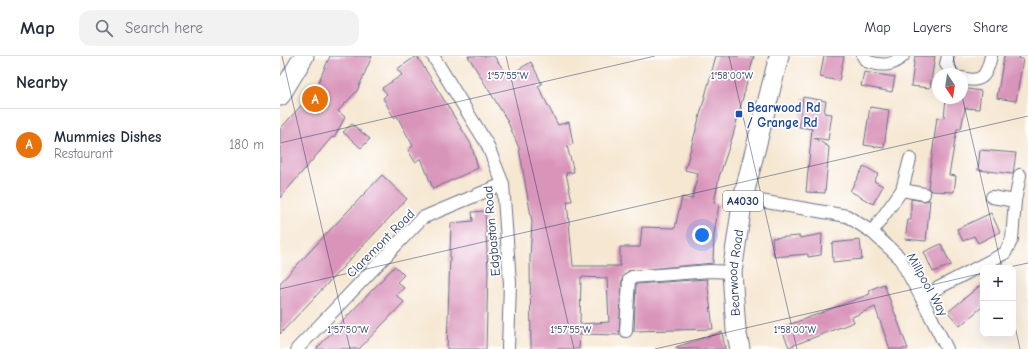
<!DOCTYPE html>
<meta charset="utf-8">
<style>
:root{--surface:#fff;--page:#f2f2f3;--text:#1f2937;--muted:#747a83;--line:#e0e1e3;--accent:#1a73e8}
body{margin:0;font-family:"Comic Neue",sans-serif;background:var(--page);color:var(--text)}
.controls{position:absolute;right:12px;bottom:12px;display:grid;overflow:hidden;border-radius:8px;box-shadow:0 4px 16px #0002}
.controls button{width:36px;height:36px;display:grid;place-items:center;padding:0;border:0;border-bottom:1px solid var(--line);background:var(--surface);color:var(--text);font:20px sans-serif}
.compass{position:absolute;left:652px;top:12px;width:36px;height:36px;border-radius:50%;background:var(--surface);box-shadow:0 4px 16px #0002;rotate:167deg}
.you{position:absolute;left:422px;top:179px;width:14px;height:14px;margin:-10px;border:3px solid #fff;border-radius:50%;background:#1a73e8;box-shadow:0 0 0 6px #1a73e833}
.badge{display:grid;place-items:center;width:26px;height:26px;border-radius:50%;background:var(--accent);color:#fff;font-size:13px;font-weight:700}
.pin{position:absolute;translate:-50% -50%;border:2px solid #fff;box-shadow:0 1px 4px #0006}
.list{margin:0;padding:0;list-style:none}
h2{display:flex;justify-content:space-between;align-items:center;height:52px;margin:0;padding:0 16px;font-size:17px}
h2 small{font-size:13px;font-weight:400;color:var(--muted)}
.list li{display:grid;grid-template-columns:26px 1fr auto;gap:12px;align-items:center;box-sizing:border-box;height:72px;padding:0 16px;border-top:1px solid var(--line)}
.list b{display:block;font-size:15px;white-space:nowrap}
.list p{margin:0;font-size:13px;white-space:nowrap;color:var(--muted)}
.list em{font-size:13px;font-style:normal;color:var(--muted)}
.icon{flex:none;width:22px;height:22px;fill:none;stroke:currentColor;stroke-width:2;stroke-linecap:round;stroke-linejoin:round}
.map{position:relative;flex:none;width:748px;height:293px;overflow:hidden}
header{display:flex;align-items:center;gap:24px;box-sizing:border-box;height:56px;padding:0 20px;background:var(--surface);border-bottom:1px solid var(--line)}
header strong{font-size:19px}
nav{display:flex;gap:22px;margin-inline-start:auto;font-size:14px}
.search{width:280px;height:36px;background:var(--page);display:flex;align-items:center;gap:10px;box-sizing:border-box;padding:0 14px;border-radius:12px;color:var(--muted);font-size:15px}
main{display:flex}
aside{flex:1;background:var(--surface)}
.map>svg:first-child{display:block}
</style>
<header>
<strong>Map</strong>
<div class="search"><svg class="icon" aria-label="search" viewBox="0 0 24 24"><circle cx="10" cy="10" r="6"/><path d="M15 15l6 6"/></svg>Search here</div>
<nav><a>Map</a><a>Layers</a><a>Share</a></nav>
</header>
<main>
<aside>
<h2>Nearby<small></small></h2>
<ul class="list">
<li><span class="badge" style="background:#e8710a">A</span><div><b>Mummies Dishes</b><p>Restaurant</p></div><em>180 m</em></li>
</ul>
</aside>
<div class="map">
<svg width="748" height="293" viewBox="0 0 748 293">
<rect width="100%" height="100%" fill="#fff"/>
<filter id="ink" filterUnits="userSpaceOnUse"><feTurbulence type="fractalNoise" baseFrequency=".025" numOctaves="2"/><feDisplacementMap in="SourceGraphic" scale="8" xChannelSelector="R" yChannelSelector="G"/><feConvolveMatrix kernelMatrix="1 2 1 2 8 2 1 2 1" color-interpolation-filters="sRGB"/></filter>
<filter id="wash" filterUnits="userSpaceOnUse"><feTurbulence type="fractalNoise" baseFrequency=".012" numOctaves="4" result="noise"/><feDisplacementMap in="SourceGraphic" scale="16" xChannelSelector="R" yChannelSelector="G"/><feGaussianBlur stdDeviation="0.9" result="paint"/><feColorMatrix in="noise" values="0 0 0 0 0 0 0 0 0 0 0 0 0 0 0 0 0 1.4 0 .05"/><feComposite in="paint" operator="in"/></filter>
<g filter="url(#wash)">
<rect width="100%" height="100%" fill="#f6e7d1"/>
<g id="blocks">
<g fill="#d994ba" fill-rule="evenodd">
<path d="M50,0H92L77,35L58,55L65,61L54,82L52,81L0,142V73L35,34Z"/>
<path d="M137,0L191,88L198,112L153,133L141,102L135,106L128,94L133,90L117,60L114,62L103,42L107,38L102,32L122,19L117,13Z"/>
<path d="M188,0H214L228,20L251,6L262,28L258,30L278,69L289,66L293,88L287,90L294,116L286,117L292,145H287L293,210H340V191H360L362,171L395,172L402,141L412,143L418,117L405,114L436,0H474L453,79L439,121L434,147L439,148L434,178L433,207L348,215L342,223L339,279L300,278L299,293H251L250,202L252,166L239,92L227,64ZM301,221L327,222L329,266L300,268Z"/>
<path d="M544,0H564L559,25L540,21Z"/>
<path d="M635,0H655L650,32L631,30Z"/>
<path d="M724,0H740L739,3H743L736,45L717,42Z"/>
<path d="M584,16L615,21L612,36L581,30Z"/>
<path d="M682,32L701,35L699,53L685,52L681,73H677L669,119L676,120L674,136L651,135L648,132L657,61L664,62L666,42H682Z"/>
<path d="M523,41L546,45L544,57L552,58L548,84L534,82L549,91L545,137L526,136L532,73L519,71Z"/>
<path d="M590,51L609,54L604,92L584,89Z"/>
<path d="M72,68L90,83L81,92L63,76Z"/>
<path d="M700,94L736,97L733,118L698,114Z"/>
<path d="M584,110L598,118L594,125L603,130L593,148L570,135Z"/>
<path d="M102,119L127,143L0,278V227Z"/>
<path d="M631,143L643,145L650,144L646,185L625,183L628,164H631Z"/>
<path d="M205,155L208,215L206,293H167L171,167L193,165L192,156Z"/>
<path d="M711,157L720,176L698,187L694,180L683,185L677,173Z"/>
<path d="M542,178L541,199L528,201V198L494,201L492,182L520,180V182Z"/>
<path d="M580,184L582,203L553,206L552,187Z"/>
<path d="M661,188L671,209L653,216L644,196Z"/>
<path d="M115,210L124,219L117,226L124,232L116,239L124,246L79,293H36Z"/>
<path d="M427,223L433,273L354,275L356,228Z"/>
<path d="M703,227V250L680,270L668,256Z"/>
<path d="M604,228L628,293H610L595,251L572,261L574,266L509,291L501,272L590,238L589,234Z"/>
<path d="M442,276L445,293H397L396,291Z"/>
</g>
</g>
</g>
<g filter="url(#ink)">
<use href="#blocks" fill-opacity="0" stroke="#686f86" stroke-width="1"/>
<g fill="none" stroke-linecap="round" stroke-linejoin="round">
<g stroke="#686f86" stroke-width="14">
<g id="street">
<path d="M153,0L207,88L223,128L230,227L228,293"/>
<path d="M583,0L586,5C601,10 611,11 623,0"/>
<path d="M668,0L666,8L673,18"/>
<path d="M682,22C703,28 707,18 711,0"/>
<path d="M622,134L644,138"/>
<path d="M463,142L567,160L592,176L619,201L641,241L667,293"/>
<path d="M735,145L740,119"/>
<path d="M592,176L622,134L630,103"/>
<path d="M641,241L725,197L732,183L735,145L712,141"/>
<path d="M346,275L349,223L352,221L430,215L452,216"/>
<path d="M17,293L142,162L223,128"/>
</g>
</g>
<g stroke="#686f86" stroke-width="21">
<g id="primary">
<path d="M0,40L24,0"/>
<path id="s1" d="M460,293L456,274L452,216L463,142L499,0"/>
</g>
</g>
<use href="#street" stroke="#fff" stroke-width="12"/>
<use href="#primary" stroke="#fff" stroke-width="19"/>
</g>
</g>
<path fill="none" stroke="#1b2f5e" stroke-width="1" stroke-opacity="0.45" d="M2,0L70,293M226,0L294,293M449,0L517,293M673,0L677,18M682,40L722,212M0,87L375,0M725,212L748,207M0,233L748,60M733,261L740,293M375,293L703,217"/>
<rect fill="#1a4fb4" stroke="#fff" stroke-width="1.5" x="455" y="54" width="8" height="8" rx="2"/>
<g text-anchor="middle" stroke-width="3.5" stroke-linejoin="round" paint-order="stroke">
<rect fill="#fff" stroke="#5f6d8e" stroke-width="1" x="443" y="135" width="40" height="20" rx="3"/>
<g font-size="12" font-weight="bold" fill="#1b2f5e">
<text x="463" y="149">A4030</text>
</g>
<g font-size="13" font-weight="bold" fill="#164399" stroke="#fff" text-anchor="start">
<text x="467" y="56">Bearwood Rd<tspan x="467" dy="15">/ Grange Rd</tspan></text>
</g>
<g font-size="13" fill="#1b2f5e" stroke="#fff">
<text transform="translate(211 175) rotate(-95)" y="5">Edgbaston Road</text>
<text transform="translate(100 187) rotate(-45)" y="5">Claremont Road</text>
<text dy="5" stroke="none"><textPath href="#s1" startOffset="77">Bearwood Road</textPath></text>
<text transform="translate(648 228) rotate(61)" y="5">Millpool Way</text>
</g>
</g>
<g font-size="10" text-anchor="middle" fill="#1b2f5e" stroke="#fff" stroke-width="3.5" stroke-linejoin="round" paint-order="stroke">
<text x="228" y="23">1°57'55"W</text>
<text x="452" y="23">1°58'00"W</text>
<text x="68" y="277">1°57'50"W</text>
<text x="291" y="277">1°57'55"W</text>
<text x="515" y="277">1°58'00"W</text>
</g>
</svg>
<div class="controls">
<button>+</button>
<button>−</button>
</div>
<svg class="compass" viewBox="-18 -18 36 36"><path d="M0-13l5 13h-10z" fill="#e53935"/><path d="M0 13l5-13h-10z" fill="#747a83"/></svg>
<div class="you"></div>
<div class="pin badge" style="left:35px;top:43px;background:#e8710a">A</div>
</div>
</main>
